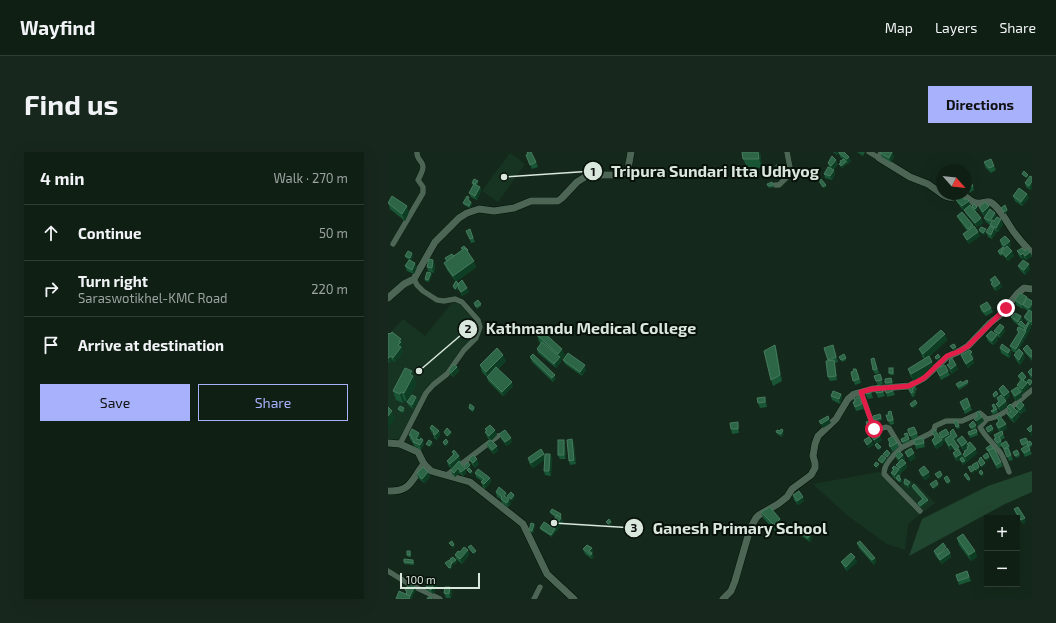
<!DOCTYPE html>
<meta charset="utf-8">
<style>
:root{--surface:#0f1f14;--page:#18271d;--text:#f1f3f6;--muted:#9ba2a0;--line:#2f3d34;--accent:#a7b1fc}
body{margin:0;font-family:"Exo 2",sans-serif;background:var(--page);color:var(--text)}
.controls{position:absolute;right:12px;bottom:12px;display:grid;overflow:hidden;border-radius:0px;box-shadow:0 4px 16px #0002}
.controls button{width:36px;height:36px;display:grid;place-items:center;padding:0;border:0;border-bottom:1px solid var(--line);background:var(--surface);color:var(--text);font:20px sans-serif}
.compass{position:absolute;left:548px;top:12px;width:36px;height:36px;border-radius:50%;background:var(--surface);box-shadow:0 4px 16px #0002;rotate:117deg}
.scale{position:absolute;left:12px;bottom:10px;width:80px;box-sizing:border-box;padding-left:4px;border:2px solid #d9e7dd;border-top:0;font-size:11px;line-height:14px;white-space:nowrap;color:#d9e7dd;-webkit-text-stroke:3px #071009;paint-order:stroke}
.stop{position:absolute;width:12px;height:12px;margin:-9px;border:3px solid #e11d48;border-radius:50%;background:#fff}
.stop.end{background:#e11d48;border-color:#fff;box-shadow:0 1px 4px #0008}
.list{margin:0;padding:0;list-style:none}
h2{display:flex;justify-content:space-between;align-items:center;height:52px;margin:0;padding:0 16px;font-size:17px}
h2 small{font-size:13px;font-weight:400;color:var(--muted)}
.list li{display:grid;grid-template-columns:26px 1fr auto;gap:12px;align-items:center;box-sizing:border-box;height:56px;padding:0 16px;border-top:1px solid var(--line)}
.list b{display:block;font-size:15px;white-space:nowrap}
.list p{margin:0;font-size:13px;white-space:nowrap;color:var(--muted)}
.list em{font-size:13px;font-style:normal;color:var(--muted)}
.actions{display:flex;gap:8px;padding:12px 16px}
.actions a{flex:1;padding:9px 0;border:1px solid var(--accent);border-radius:0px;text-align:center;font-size:14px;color:var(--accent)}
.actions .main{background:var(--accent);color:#111}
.icon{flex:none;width:22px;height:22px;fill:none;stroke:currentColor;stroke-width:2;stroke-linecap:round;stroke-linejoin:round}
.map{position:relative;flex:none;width:644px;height:447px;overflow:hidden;border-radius:0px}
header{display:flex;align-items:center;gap:24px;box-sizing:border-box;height:56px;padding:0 20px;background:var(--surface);border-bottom:1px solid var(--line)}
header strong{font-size:19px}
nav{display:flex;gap:22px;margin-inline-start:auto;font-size:14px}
.intro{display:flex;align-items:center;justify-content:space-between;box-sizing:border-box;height:96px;padding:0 24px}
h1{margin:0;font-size:28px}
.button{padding:10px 18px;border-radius:0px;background:var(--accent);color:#111;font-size:14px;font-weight:700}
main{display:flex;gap:24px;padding:0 24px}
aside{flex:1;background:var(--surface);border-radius:0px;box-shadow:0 4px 16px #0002}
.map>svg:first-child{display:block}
</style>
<header>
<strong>Wayfind</strong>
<nav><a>Map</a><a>Layers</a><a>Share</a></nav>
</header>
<div class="intro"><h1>Find us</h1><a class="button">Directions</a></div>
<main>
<aside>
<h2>4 min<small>Walk · 270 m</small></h2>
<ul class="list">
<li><svg class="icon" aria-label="ahead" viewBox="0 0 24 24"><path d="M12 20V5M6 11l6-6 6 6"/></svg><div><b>Continue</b></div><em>50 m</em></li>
<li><svg class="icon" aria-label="right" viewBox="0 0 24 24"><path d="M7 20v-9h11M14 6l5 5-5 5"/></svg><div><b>Turn right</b><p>Saraswotikhel-KMC Road</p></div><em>220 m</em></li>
<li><svg class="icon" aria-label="arrive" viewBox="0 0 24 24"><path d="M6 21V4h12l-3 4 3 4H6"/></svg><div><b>Arrive at destination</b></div></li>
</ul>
<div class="actions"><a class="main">Save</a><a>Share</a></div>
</aside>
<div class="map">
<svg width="644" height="447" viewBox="0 0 644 447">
<rect width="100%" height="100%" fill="#14291b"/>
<g fill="#173422">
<path d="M122,1L137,12L110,50L94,39Z"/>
<path d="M65,150L73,152L92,175L88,186L59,222L45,233L12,292L0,291V183L15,167L37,184Z"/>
<path d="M491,320L512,334L516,325L529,332L547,351L520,372L517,398L499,392L460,364L425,332Z"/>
</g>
<path fill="#21462f" d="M644,319V340L617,352L521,404L534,367L600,334Z"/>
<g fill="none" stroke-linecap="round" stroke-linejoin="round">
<g stroke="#001206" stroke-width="6">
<g id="minor">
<path d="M481,0L491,6"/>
<path d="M387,33H391L403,21L399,0"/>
<path d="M5,92L35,41V35L30,28C32,24 35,19 35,15C35,9 28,7 29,0"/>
<path d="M473,240L486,277L489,278L498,275L501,276L513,296C506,303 496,311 496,322L532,359"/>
<path d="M599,267L592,275C597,285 605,291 612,300C616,306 618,313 621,320"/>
<path d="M12,292L38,241L45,233L59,222L76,198L88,186L92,175L90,168L74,150L67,147L56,149L49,148L35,139L29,133L26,127"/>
<path d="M513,296L543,281L546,278L547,274L558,269H574L592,261L599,267C616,265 631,248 644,238"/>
<path d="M59,323L110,284"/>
<path d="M0,419L21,432L52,447"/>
<path d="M146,447L152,435"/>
</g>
</g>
<g stroke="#001206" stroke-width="8">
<g id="tertiary">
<path d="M494,0L491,6L522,25L540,32L554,42"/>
<path d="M554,42C561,47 566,46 573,42C579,44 583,51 589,51C594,52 597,49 602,50C611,54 620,72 625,79C631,87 637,94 644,101"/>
<path d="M0,146L16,132L26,127L47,90L71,66L79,61L91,57L106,59L126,56L143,49H170L174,46L189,30L197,25L203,23H226L238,20L240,17L243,0"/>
<path d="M0,291L12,292L30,300L36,312L43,319L82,330L135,372L159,422L186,447"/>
<path d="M0,339C23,340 23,328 36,312"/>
<path d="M335,447L343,439L347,429L362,377L368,366L371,363L390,352L399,345L404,337L423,323L427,316V311L425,304L427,292L430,284L448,267L460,247L466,242L484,237L521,234L536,226L559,205L572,199L580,194L602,171L611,164L630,141L636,136L644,137"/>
</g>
</g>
<use href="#minor" stroke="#4d6555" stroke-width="5.5"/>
<use href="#tertiary" stroke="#4d6555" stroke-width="7"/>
</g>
<g fill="#185635">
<path d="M372,0L374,16L359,15L355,7Z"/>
<path d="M445,0H456L461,5L463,9L460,12L458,10L459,12L454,16L451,12L453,11L455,7L452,5L451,1L449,3Z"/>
<path d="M469,0H477L475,4Z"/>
<path d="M504,0L506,5L503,10L494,5L492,1Z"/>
<path d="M140,2L148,10L150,15L144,17L138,3Z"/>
<path d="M596,10L606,14L608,18L603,21L597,15Z"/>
<path d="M440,11L450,12L445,18L447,22L444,28L437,26L436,22L441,15Z"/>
<path d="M388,13L396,17V21H394V23L391,24L389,19Z"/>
<path d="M642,24L643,38L638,35L637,31Z"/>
<path d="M90,29V31L89,33L92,35L93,39L89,48L83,45L81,41L85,33L84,31Z"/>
<path d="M384,30L386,35L381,36L379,32Z"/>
<path d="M578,31L585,34L586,38L581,41L578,35Z"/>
<path d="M639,42L641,46L634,54L627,49L625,44Z"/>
<path d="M82,47L81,49L83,50L84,52L82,56L76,53L75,51Z"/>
<path d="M568,48H577L581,49L582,53L584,56V54L589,55L590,57L587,59L593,66L595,71L589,75L578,62L576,58L581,54L575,58L570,52Z"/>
<path d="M0,50L21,60L17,69L2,57Z"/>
<path d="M601,54L602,57L615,72L610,80L607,79L608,81L604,87L600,85L598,80L602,74V73L598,70L596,66L599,62L596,64L593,60L591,55Z"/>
<path d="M569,64L586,74L592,84L581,92L577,86L575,82L579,79L571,68Z"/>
<path d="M82,77L87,90L83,91L78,79Z"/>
<path d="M591,78L598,80L596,83L592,80Z"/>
<path d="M612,88L623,93L621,95L626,104L620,109L615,103L613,104L611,102L610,99L615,95L613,93Z"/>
<path d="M73,96L81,101H80L88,115L68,130L81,140L74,144L70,136L68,139L66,136L65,134L68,130L59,118L56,111L59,110L57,106L66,104L74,98Z"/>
<path d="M629,99H637L644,104L639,108L636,106L634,107L631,104Z"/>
<path d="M17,104H25L23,108L29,115L26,122L19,119L17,114L21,108L18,106Z"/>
<path d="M45,108L47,113L46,121L40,119L39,115Z"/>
<path d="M630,114L642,117L637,123L632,118Z"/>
<path d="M44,123L41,130L37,129V127Z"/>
<path d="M602,128L612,131L614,135L608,139L605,136Z"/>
<path d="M632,141L644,160V174L642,172L643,176L631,197L635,201L637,206L632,213L628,208L626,203L628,201L624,199L622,194L630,181L629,178L631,175L630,173L625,169L623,165L633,164L635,169L634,170L638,174L640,170L638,169L636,165L640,159L637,157L636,156L635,157L628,153L627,148Z"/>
<path d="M86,151L93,152V154L89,157Z"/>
<path d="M592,154L603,156L605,160L598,164L593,159Z"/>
<path d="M606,179H617L612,186L609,184L610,188L605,193L600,189L598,184L608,182Z"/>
<path d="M0,182L13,187L14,191L13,192L14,194L13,196L15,200L7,210L4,208L2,211L0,210Z"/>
<path d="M557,182L559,188L541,205L546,216L526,229L522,223L520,217L536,207L534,204L531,197Z"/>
<path d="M149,183L177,203L173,208V210L168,216L150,201L149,197L153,192L151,190Z"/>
<path d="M387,193L389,200L394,229L385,234L383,228Z"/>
<path d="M445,193L450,210L447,211L449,228L442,229L440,225V209L436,196Z"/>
<path d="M612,196L622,198L623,203L621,206L613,201Z"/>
<path d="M635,197L644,199V209L637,201Z"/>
<path d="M573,203L586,205L584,206L586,211L580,216L575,208Z"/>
<path d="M142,205L168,227L165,230L144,210Z"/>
<path d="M451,205L458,206V208L454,210Z"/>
<path d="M486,206L491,221L487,222L485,218Z"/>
<path d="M175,208L198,218L194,224L177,212Z"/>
<path d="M118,209L110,217L125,234L115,244L100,229L99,225L94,220L92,213Z"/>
<path d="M561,209L568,213L570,217L564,222L561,217L559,213L562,211Z"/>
<path d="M69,215L71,219L65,225L62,222L61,218Z"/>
<path d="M644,216V227L642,225L640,220Z"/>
<path d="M548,217L560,219L562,223L553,228Z"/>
<path d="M505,218L506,223H502L501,221Z"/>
<path d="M24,219L28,232L19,250L16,248L15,251L8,248L5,239Z"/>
<path d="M463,220L470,221L473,231L467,233Z"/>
<path d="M492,222L495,232L490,234L486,224Z"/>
<path d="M630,224L640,229L641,227L643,235L640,232L639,230H638L641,235L635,241L630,237L629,233L632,229Z"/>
<path d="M504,228L505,232L498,233L497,231Z"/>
<path d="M579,228L580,232L571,238L568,232L574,231Z"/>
<path d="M527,231L529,238L527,239L528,241L526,242L527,244L524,245L519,234Z"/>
<path d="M503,233L507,243L499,245L498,241Z"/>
<path d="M491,235L495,239L497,244L490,246L488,241Z"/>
<path d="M482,236L485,246L480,247L477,242L475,237Z"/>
<path d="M611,237L622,244L618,248L612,241Z"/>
<path d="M623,239L633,240L634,245L628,249L625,244Z"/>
<path d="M453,242L454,246L452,252L444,248L443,244Z"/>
<path d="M28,245L30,250L25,257L21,254L19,250Z"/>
<path d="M377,245L379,255L372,256L370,251Z"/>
<path d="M579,246L584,258L577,262L572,250Z"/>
<path d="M609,246L618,249L619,254L612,259L610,256L608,252L610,250Z"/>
<path d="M474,249L476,257L468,259L465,250Z"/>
<path d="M604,253L609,257L610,260L605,263L603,259L606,257Z"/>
<path d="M628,254L638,258L633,262L629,259Z"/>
<path d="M86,255L87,257L85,260L82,258L81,256Z"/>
<path d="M619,255L632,264L626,271L621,266L619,262L621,260Z"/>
<path d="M10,257L17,258L15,261L11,259Z"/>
<path d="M492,262L494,268L487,270L485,264Z"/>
<path d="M498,263L505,264L506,272L502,273Z"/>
<path d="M609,265L619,276L614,280L617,286L613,288L614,292L621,294L622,296H621L625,308L621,309L617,298L614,294L611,296L606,287H607L606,283L612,280L609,276L608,272L610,270Z"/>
<path d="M483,268L484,274L480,275L478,270Z"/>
<path d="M569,268L572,276L569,277L566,269Z"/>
<path d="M581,273H588V276L584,278Z"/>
<path d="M351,275V281L344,282L343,277Z"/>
<path d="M42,276L51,279L52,283L49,288L46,286L45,281L43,280Z"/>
<path d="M97,277L109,283L103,288L110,299L106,302L100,296L99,291L102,288L99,285L97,280L98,279Z"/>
<path d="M588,277L590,283L582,286L580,280Z"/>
<path d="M520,279L529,281L530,285L524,288Z"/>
<path d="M388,280L396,281L394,285L389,282Z"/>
<path d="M544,280L554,288L555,293L548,297L545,292L544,288L547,286Z"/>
<path d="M562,280L570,287L579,292L589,301L579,310L576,306L575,302L580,297L579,296L575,298L571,292L570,289L568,290L578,311L575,313L572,308L569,309L566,305L565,301L567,299L565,296L562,298L557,289L556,290L553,286L551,281L561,282L562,284L563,283Z"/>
<path d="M519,281L522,289L515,292L513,287L517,285Z"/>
<path d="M111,282L124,290L119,294L113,287Z"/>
<path d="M482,282L494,288L488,292L484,286Z"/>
<path d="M21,283L33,286L31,288L36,292L33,298L26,294L25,291L24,290L22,287Z"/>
<path d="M184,287L186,292L188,312L182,313L181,309Z"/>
<path d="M500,287L509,291L511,295L504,300L501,292L502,291Z"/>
<path d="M176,288L177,293L178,307H172L170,303Z"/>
<path d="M632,288L640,290L642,289L644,294L641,296L644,302L637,305L633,297L640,294V293L635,295Z"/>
<path d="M536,290L537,295L528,297L527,293Z"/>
<path d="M598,296L613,310L615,314L609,317Z"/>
<path d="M629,298L632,304L628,306L625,300Z"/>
<path d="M64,300L73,308L71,309L77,317L78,321L75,324L71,321L67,325L64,322L63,318L70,311L63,317L60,313L59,309L65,303Z"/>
<path d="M162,302L164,306L163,324L157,323L156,319L157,307L145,316L141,311L140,306L157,304Z"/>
<path d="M507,302L515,303L517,308L516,309L518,311L519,315L513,321L512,319L513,322L511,324L514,329L512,331L505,325L503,321L505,318L504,316H510L508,313L511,310L508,306Z"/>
<path d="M81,307L91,312L87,316L83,311Z"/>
<path d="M531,318L542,325L537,328L532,322Z"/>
<path d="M40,320L42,325L36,331L30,326L29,321Z"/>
<path d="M87,321L102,326L103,330L97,337L95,335L93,330L94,329L88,325Z"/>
<path d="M522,330L523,332L521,336L516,333V331Z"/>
<path d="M524,334L540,350L533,356L531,353L530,351L534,347L524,336Z"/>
<path d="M108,340L118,341L120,344L127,345L124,349L120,345L119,346L121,347L123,352L120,355L114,351L113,347L109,345Z"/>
<path d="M405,343L416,349L410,353L406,348Z"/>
<path d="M626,357L638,370L635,372L628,362Z"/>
<path d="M162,360L174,365L173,366L175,370L169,379L167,378L168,379L164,385L153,378L152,376L164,375L163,372L167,365L163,362Z"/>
<path d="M373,360L392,367L395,374L388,380L375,366Z"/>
<path d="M146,372L147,374L145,381L142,380L141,378Z"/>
<path d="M406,376L424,386L422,390L408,380Z"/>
<path d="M569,386L587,399L589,405L583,409L571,393Z"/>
<path d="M469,391L487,406L488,410L486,413L471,396Z"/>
<path d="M204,396L205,401L204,402L206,405L204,407L197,402L195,397Z"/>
<path d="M80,398L81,403L74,412L68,407L67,403Z"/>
<path d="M22,399L23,401V405H20L19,403Z"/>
<path d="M546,399L562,401L563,405L554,412L547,403Z"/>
<path d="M16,410H26V413L16,412Z"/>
<path d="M453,410H469L459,419L455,414Z"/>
<path d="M579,419L583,429L571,433L568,423Z"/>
<path d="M37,429L49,434L45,442L40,439L38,435L39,433Z"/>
<path d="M64,439L63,446H58L56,441Z"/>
</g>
<g fill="#0d3d23">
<path d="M370,0H372L374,16L371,7Z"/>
<path d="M447,0H452L449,3Z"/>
<path d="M504,0L506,5L503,10L501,6Z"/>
<path d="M461,5L463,9L460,12L459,7Z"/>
<path d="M448,8L450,12L444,18L443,14Z"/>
<path d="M458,10L459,12L454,16L453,14Z"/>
<path d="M446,18L447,22L444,28L442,24Z"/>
<path d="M640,23L641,25L638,27V25Z"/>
<path d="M644,29V36L643,38L641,34Z"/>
<path d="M438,33L439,35L436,37L435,35Z"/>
<path d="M92,35L93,39L89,48L87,44Z"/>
<path d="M639,42L641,46L634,54L633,50Z"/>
<path d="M581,49L582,53L575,58L574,54Z"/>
<path d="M83,50L84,52L82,56L81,54Z"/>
<path d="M617,53L620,60L616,62V60Z"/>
<path d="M19,54L21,60L17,69L14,62Z"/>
<path d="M601,54L602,59L596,64L595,60Z"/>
<path d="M589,55L590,57L587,59V57Z"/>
<path d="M607,61L609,65L603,74L602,69Z"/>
<path d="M593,66L595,71L589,75L587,71Z"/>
<path d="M613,67L615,72L610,80L608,76Z"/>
<path d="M606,76L608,81L604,87L603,83Z"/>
<path d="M598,77V80L596,83L595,81Z"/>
<path d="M590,80L592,84L581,92L579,88Z"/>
<path d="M622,89L623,93L618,98L616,94Z"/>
<path d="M624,99L626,104L620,109L618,105Z"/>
<path d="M642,100L644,104L639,108L637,104Z"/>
<path d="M24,101L25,104L23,109L22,106Z"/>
<path d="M635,101L636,106L634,107L633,103Z"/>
<path d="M45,108L47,113L46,121L44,116Z"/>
<path d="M86,109L88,115L68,130L65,124Z"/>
<path d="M27,111L29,115L26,122L24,118Z"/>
<path d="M641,112L642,117L637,123L636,118Z"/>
<path d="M43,121L44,123L41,130L40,128Z"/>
<path d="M612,131L614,135L608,139L607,135Z"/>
<path d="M70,133L71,135L68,139L67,137Z"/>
<path d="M79,136L81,140L74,144L73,140Z"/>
<path d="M639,145L641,149L635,153L636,156L635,157L634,153Z"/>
<path d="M644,152V159L643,161L641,156Z"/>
<path d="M633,164L635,169L632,174L630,170Z"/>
<path d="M641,171L643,176L639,183L637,179Z"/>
<path d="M616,175L617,179L612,186L611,182Z"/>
<path d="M638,179L639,184L629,201L628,197Z"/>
<path d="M557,182L559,188L538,208L535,202Z"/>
<path d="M609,183L610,188L605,193L604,189Z"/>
<path d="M13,187L14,191L13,192L14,194L13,196L15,200L7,210L5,206L10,193L11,189Z"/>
<path d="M387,193L389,200L394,229L392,223Z"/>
<path d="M568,195V197L565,200V197Z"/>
<path d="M174,197L177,203L173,208V210L168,216L166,212L171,206L170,202Z"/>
<path d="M622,198L623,203L621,206L620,201Z"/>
<path d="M584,200L586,205L584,207L582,202Z"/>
<path d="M635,201L637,206L632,213L631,208Z"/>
<path d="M115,203L118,209L100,226L98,220Z"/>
<path d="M2,204L4,208L2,211L0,207Z"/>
<path d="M552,205L553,207L549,209L548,207Z"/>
<path d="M585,207L586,211L580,216L578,212Z"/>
<path d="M544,210L546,216L526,229L523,222Z"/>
<path d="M197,213L198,218L194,224L192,220Z"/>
<path d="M568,213L570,217L564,222L563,217Z"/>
<path d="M69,215L71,219L65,225L63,221Z"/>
<path d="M24,219L28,232L19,250L16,241Z"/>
<path d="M167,223L168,227L165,230L164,226Z"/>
<path d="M638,225L640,229L637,232L635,228Z"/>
<path d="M124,230L125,234L115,244L114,240Z"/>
<path d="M639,231L641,235L635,241L634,237Z"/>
<path d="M13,240L16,248L15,251L12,242Z"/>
<path d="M621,240L622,244L618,248L616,244Z"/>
<path d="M633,240L634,245L628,249L627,244Z"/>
<path d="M453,242L454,246L452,252L451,247Z"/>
<path d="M610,242L611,244L607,247L606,245Z"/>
<path d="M28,245L30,250L25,257L24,253Z"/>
<path d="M618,249L619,254L612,259L611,255Z"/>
<path d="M529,251L530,253L525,257L524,255Z"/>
<path d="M636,253L638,258L633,262L632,258Z"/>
<path d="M86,255L87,257L85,260V258Z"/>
<path d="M4,259L7,267L0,276V264Z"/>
<path d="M630,260L632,264L626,271L624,266Z"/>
<path d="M594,265L596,269L590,274L588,269Z"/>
<path d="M441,267L443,271L435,276L433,272Z"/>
<path d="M350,270L351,275V281L350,277Z"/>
<path d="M618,272L619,276L613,281L611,276Z"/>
<path d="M605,277L606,279L601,282L600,280Z"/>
<path d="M107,278L109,283L103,289L101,284Z"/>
<path d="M395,278L396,281L394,285L393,282Z"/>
<path d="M644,278V284H643L642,280Z"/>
<path d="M51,279L52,283L49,288L47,283Z"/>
<path d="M63,280L64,282L60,286L59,284Z"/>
<path d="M31,281L33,286L30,291L28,287Z"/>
<path d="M561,282L562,286L557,287V289L556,290L554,286Z"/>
<path d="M492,284L494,288L488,292L486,288Z"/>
<path d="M569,284L571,288L567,291L565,287Z"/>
<path d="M123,286L124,290L119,294L117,290Z"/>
<path d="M184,287L186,292L188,312L186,308Z"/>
<path d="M35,288L36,292L33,298L32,293Z"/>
<path d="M176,288L177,293L178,307L176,303Z"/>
<path d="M554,288L555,293L548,297L547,293Z"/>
<path d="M484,289L486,293L480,297L479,293Z"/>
<path d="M44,290L45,292L42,296L41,294Z"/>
<path d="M60,290L61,292L57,295V293Z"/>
<path d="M579,290L580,295L575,298L574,294Z"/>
<path d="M563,292L565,296L562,298L561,294Z"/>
<path d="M109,294L110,299L106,302L104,298Z"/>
<path d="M493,295V297L491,299L490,297Z"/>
<path d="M588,297L589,301L579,310L577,305Z"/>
<path d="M502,301L503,303L499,307V305Z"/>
<path d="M526,301L528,306L522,310L520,305Z"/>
<path d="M156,302L158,307L145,316L143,311Z"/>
<path d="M162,302L164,306L163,324L161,319Z"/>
<path d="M573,302L575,306L569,309L568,305Z"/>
<path d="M515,303L517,308L513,311L511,307Z"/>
<path d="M71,304L73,308L63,317L62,312Z"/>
<path d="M601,305L602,307L598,310L597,307Z"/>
<path d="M498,306L499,308L495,313L494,311Z"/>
<path d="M89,307L91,312L87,316L85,311Z"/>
<path d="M577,309L578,311L575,313L574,310Z"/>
<path d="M518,311L519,315L513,321L512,316Z"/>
<path d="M597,311V313L593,316V314Z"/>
<path d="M491,312V314L489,317L488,315Z"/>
<path d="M82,313L83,315L79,319L78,317Z"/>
<path d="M591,315L592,317L588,320L587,318Z"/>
<path d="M70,316L71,321L67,325L66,321Z"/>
<path d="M77,317L78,321L75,324L73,320Z"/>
<path d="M511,317L513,322L509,327L508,326V328L507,323Z"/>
<path d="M586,318L587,320L584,322L583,320Z"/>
<path d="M84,319L85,321L83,323L82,321Z"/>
<path d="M40,320L42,325L36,331L34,327Z"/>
<path d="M541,320L542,325L537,328L535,324Z"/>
<path d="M595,321L596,324L594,325L593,323Z"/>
<path d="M554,323L555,325L551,328L550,326Z"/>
<path d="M102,326L103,330L97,337L96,332Z"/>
<path d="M582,327L583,329L580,330V328Z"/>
<path d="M562,329L563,331L560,333L559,331Z"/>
<path d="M522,330L523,332L521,336L520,333Z"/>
<path d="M550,332L551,334L545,338V336Z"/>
<path d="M118,341L120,345L118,348L116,344Z"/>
<path d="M126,343L127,345L124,349L123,347Z"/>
<path d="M415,345L416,349L410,353L409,349Z"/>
<path d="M121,347L123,352L120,355L119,351Z"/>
<path d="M540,348V350L533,356L532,354Z"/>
<path d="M173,362L174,365L173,366L175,370L169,379L167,375Z"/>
<path d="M637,366L638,370L635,372L633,368Z"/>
<path d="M392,367L395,374L388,380L386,373Z"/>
<path d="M223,370L224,372L221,374L220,372Z"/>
<path d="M146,372L147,374L145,381L144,379Z"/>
<path d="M167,377L168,379L164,385L163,383Z"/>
<path d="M423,382L424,386L422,390L420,386Z"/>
<path d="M66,393L67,395L64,397V394Z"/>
<path d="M204,396L205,401L204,402L206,405L204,407L201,399Z"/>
<path d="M80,398L81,403L74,412L72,407Z"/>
<path d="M88,399V401L86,403L85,401Z"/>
<path d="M587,399L589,405L583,409L581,403Z"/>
<path d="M562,401L563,405L554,412L552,408Z"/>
<path d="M467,405L469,410L459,419L458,415Z"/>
<path d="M487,406L488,410L486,413L484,408Z"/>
<path d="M68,408L69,411L65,413L64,411Z"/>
<path d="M64,412L65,414L64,415V417L62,418L61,416L62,413Z"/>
<path d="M47,430L49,434L45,442L43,438Z"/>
<path d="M27,434L28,438L24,447H21Z"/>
<path d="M62,435L64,439L63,446L61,442Z"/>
</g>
<g fill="#2c6647" stroke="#477a5e">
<path d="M139,0H143L148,10L142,13L138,3L140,2Z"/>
<path d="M354,0H370L371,7H355Z"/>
<path d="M451,0H456L461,5L459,7L451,1Z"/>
<path d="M493,0H504L501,6L492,1Z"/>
<path d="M444,4L448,8L443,14L440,11Z"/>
<path d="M456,7L458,10L453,14L451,12L453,11L452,9Z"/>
<path d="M603,7L606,14L601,16L596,10Z"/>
<path d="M388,13H394L395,16L392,17L393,19H389Z"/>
<path d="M440,15L446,18L442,24L436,22Z"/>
<path d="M636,19L640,23L638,25L634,22Z"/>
<path d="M642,24L644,25V29L641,34L637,31Z"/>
<path d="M86,27L90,29L87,32L84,31Z"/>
<path d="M433,27L438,33L435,35L431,29Z"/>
<path d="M582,29L585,34L579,37L578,34V31Z"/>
<path d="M384,30L385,33L380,34L379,32Z"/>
<path d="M86,32L92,35L87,44L81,41Z"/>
<path d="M631,36L639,42L633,50L625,44Z"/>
<path d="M573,43L577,48L578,46L581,49L574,54L568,48Z"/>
<path d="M4,44L19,54L14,62L0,51Z"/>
<path d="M79,44L81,45L80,48L83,50L81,54L75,51Z"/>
<path d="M597,50L601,54L595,60L591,55Z"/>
<path d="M586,52L589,55L587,57L584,54Z"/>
<path d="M582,53L593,66L587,71L576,58Z"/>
<path d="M617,53L619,58L616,60L613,56Z"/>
<path d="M602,57L607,61L602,69L596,66Z"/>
<path d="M574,60L585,73L580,77L569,64Z"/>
<path d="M609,65L613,67L608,76L602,73L604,68L606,69Z"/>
<path d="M586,74L590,80L579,88L575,82Z"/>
<path d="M602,74L606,76L603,83L598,80Z"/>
<path d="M593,75L598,77L595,81L591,78Z"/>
<path d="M82,77L85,86L82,87L78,79Z"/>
<path d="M617,84L622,89L616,94L612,88Z"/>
<path d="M76,94L80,98L79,99L77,96L75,98L73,96Z"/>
<path d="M619,94L624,99L618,105L613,99Z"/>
<path d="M615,95L616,96L613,99L614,101L612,102L610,99Z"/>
<path d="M77,96L86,109L65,124L56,111Z"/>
<path d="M634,96L637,99L640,97L642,100L637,104L635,101L633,103L629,99Z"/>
<path d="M20,99L24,101L22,106L17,104Z"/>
<path d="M64,102L66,104L59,109L57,106Z"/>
<path d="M41,107L45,108L44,116L39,115Z"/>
<path d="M21,108L27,111L24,118L17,114Z"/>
<path d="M635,108L641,112L636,118L630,114Z"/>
<path d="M39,120L43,121L40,128L37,127Z"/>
<path d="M607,124L612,131L607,135L603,132L605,130L602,128Z"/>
<path d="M74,128L79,136L73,140L70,136L71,135L70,132Z"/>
<path d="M68,129L70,131V133L67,137L65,134Z"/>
<path d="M632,141L639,145L634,153L627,148Z"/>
<path d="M639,146L644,149V152L641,156L635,153Z"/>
<path d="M90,148L93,152L88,155L86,151Z"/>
<path d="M599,150L603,156L596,160L592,154Z"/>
<path d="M641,158L644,160V168L643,170L636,165Z"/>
<path d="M627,161L633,164L630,170L623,165Z"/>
<path d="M633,169L638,174L640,170L641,171L637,179L636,178L637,176L630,172Z"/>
<path d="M612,172L616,175L611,182L606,179Z"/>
<path d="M630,175L638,179L628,197L622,194L631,180L629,178Z"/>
<path d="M153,178L174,197L170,202L149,183Z"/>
<path d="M553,178L557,182L535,202L531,197Z"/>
<path d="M603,179L609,183L604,189L598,184Z"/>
<path d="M4,180L13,187L11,189L13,190L10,193L13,195L5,206L2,204L0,207V182L1,181L2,182Z"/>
<path d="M154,190L172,205L166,212L149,197Z"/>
<path d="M566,192L568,195L565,197L562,194Z"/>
<path d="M614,192L622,198L620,201L612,196Z"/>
<path d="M387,193L392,223L383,228L376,199Z"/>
<path d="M445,193L448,205L440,208L436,196Z"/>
<path d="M639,193L644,199V204L643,205L635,197Z"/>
<path d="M109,196L115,203L98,220L92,213Z"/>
<path d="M631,197L635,201L631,208L626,203Z"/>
<path d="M582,198L584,200L582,202L585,207L578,212L573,203Z"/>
<path d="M180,201L197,213L192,220L175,208Z"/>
<path d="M145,202L167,223L164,226L142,205Z"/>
<path d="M456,202L458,206L453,208L451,205Z"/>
<path d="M550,202L552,205L548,207L547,205Z"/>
<path d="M541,204L544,210L523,222L520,217Z"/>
<path d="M486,206L489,217L485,218L483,207Z"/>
<path d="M564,206L568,213L563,217L559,213L562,211L561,209Z"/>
<path d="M446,208L448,224L440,225L438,209Z"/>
<path d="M66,212L69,215L63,221L61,218Z"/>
<path d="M557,213L560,219L552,224L548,217Z"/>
<path d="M108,215L124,230L114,240L99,225Z"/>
<path d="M17,216L24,219L22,222L25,224L16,241L13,240L12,242L5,239Z"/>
<rect x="501" y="216" width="4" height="5"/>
<path d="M644,216V224L640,220Z"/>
<path d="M465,217H468L471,227L465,229L463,220L466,219Z"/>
<path d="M634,220L638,225L635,228L639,231L634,237L629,233L634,227L630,224Z"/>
<path d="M492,222L494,228L488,229L486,224Z"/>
<path d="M503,226L504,230L497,231V227Z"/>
<path d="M641,227L644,229V230L642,233L639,230Z"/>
<path d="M579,228L580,230L570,235L568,232L573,229L574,231Z"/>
<path d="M527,231L528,233L526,234V236L524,237L525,240L523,241L519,234Z"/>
<path d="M491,233V235L494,234L495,240L488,241V234Z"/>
<path d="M503,233L505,239L498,241L496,235Z"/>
<path d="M615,233L621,240L616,244L611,237Z"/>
<path d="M629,235L633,240L627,244L623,239Z"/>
<path d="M482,236L483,241L479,242L475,237Z"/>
<path d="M445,239L453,242L451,247L443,244Z"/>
<path d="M608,239L610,242L606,245L605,242Z"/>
<path d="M24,243L28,245L24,253L19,250Z"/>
<path d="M613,243L618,249L611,255L608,252L611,249L609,246Z"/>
<path d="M472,244L474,252L467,255L465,250H467L466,247Z"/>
<path d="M377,245V250L370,251L369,246Z"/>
<path d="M579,246L582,254L576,258L572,250Z"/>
<path d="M527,248L529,251L524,255L522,252Z"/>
<path d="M632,249L636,253L632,258L628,254Z"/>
<path d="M82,252L86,255L85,258L81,256Z"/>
<path d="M606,252L609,257L604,260L603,259L606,257L604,253Z"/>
<path d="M622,252L630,260L624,266L619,262L623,259L619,255Z"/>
<path d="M12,254L16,256L14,259L10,257Z"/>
<path d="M0,255L4,259L0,264Z"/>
<path d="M503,259L505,268L500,269L498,263H501L500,260Z"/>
<path d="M590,259L594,265L588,269L586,267L590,264L588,261Z"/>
<path d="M492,262L493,266L486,268L485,264Z"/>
<path d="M611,263L618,272L611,276L608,272L611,269L609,265Z"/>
<path d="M440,264L441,267L433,272L431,269Z"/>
<path d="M483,268L484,272L479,273L478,270Z"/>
<path d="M569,268L571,274L568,275L566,269Z"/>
<path d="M585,269L588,273L583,276L581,273Z"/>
<path d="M350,270V277H343L342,271Z"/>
<path d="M44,273L51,279L47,283L45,282L46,280L42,276Z"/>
<path d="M102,273L107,278L101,284L97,280L99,279L97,277Z"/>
<path d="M603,273L605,277L600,280L598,276Z"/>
<path d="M644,273V278L642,280L639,277Z"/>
<path d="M526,275L529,281L522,284L520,279V277Z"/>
<path d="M59,276L63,280L59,284L56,280Z"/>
<path d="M24,277L31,281L28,287L32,288L33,286L35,288L32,293L25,290L26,288L23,286L24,284L21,283Z"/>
<path d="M393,277L395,278L393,282L388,280L389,278L392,279Z"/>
<path d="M558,277L561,282L554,286L551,281Z"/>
<path d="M565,277L569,284L565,287L571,295L567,298L563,292L561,294L557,287L563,283L562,280Z"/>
<path d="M588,277L589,280L581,283L580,280Z"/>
<path d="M117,278L123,286L117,290L111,282Z"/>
<path d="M488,278L492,284L486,288L482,282Z"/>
<path d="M547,278L554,288L547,293L544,288L547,285L544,280Z"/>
<path d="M614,279L615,282L611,285L613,289L609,291L606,287L608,286L606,283Z"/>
<path d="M519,281L521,287L514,290L513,287L518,285L516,282Z"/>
<path d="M505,284L509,291L502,295L501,292L502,291L500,287Z"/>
<path d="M574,284L579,290L574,294L569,288Z"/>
<path d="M481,285L484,289L479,293L476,288Z"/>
<path d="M535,286L536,291L527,293L526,288Z"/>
<path d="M638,286L640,290L634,293L632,288Z"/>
<path d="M58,287L60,290L57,293L55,290Z"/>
<path d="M184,287L186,308L181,309L179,288Z"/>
<path d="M41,288L44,290L41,294L38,292Z"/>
<path d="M103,288L109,294L104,298L99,291Z"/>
<rect x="170" y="288" width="6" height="15"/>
<path d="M618,289L621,294L616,297L613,292Z"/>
<path d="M642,289L644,292L640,294L639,291Z"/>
<path d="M582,290L588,297L577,305L575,302L577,300L576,299L580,297L579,295L581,294L579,292Z"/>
<path d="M489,291L493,295L490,297L487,293Z"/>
<path d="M603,293L605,296L600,299L598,296Z"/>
<path d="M640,293L642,298L636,301L633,297Z"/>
<path d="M523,296L526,301L520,305L517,300Z"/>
<path d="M606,296L613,310L608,313L600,298Z"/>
<path d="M620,296L623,303L619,305L616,297Z"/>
<path d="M153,297L156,302L143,311L140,306Z"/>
<path d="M570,297L573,302L568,305L565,301Z"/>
<path d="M66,298L71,304L62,312L59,309L66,302L64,300Z"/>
<path d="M499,298L502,301L499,305L495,302Z"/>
<path d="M629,298L631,302L627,304L625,300Z"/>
<path d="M511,299L515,303L511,307L507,302Z"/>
<path d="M599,301L601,305L597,307L595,304Z"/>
<path d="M157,302H162L161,319H156Z"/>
<path d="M85,303L89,307L85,311L81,307Z"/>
<path d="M494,303L498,306L494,311L490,308Z"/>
<path d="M574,305L577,309L574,310L572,307Z"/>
<path d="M593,305L597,311L593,314L590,309L592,308L591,307Z"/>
<path d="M514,307L518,311L512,316L508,313Z"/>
<path d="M71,309L77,317L73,320L70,316L66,321L63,318Z"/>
<path d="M80,310L82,313L78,317L76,314Z"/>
<path d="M488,310L491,312L488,315L486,313Z"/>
<path d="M589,310L591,315L587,318L584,313Z"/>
<path d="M506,314L511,317L507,323L503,321L506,317L504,316Z"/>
<path d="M536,314L541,320L535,324L531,318Z"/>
<path d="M583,314L586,318L583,320L580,315Z"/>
<path d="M35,315L40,320L34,327L29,321Z"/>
<path d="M81,316L84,319L82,321L79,318Z"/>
<path d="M90,317L102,326L96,332L93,330L96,327L87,321Z"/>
<path d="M593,318L595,321L593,323L591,320Z"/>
<path d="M552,319L554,323L550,326L547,322Z"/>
<path d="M578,321L582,327L580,328L576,323Z"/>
<path d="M510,323L512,324L511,326L513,327L511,329L508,326Z"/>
<path d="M559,324L562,329L559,331L556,326Z"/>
<path d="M517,327L522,330L520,333L516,331Z"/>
<path d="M548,328L550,332L545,336L542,332Z"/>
<path d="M526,332L540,348L532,354L530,351L535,347L524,334Z"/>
<path d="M111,335L118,341L116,344L121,347L119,351L113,347L114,345L108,340Z"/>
<path d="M411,339L415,345L409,349L405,343Z"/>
<path d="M123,340L126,343L123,347L119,344Z"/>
<path d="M382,355L392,367L386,373L373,360Z"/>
<path d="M630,355L637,366L633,368L626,357Z"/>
<path d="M164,357L173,362L172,365L169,363L168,364L162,360Z"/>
<path d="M169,363L173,366L167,375L163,372Z"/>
<path d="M221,367L223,370L220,372L218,370Z"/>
<path d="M156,370L167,377L163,383L152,376Z"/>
<path d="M143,371L146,372L144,379L141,378Z"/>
<path d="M409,372L423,382L420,386L406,376Z"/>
<path d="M575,382L587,399L581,403L569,386Z"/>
<path d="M64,389L66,393L64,394L61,391Z"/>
<path d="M472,389L487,406L484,408L469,391Z"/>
<path d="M555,391L558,395L549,403L546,399Z"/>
<path d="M83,393L88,399L85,401L80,395Z"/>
<path d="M199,393L204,396L201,399L204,401L203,403L195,397Z"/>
<path d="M76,395L80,398L72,407L67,403L70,399L72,400Z"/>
<path d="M559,396L562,401L552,408L549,404Z"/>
<rect x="19" y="399" width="3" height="4"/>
<path d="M463,401L467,405L458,415L453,410Z"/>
<path d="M65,405L68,408L64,411L62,407Z"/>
<path d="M16,407L25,408V411L16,410Z"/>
<path d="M61,408L64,412L62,413L63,415L61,416L57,411Z"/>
<path d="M579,419L581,425L570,429L568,423Z"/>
<path d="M39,425L47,430L43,438L38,435L40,431L37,429Z"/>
<path d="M21,431L27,434L22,444L18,442L19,439L17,438Z"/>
<path d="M57,435H62L61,442L56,441Z"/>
<path d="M11,439L22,444L21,447H8Z"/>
<path d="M40,445L44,446V447H39Z"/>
</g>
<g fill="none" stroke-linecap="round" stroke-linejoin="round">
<path stroke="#e11d48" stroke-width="5" d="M486,277L473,240L484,237L521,234L536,226L559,204L572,199L580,194L618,156"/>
</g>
<path fill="none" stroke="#d9e7dd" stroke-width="1.5" d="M116 25L205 19M31 219L80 177M166 371L246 376"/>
<g fill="#d9e7dd" stroke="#071009" stroke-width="1.5">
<circle cx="116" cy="25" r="4"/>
<circle cx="31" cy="219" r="4"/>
<circle cx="166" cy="371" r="4"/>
<circle cx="205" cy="19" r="10"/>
<circle cx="80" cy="177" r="10"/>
<circle cx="246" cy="376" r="10"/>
</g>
<g font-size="12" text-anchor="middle" font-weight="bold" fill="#111">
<text x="205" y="24">1</text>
<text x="80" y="181">2</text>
<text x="246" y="380">3</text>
</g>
<g font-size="16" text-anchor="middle" font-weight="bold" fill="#d9e7dd" stroke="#071009" stroke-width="4" stroke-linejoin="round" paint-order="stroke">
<text x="327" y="25">Tripura Sundari Itta Udhyog</text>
<text x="203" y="182">Kathmandu Medical College</text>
<text x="352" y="382">Ganesh Primary School</text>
</g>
</svg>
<div class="controls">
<button>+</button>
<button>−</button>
</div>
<svg class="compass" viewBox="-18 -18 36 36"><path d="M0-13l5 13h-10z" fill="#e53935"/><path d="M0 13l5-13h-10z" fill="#9ba2a0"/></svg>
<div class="scale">100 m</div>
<div class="stop" style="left:486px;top:277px"></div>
<div class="stop end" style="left:618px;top:156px"></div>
</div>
</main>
